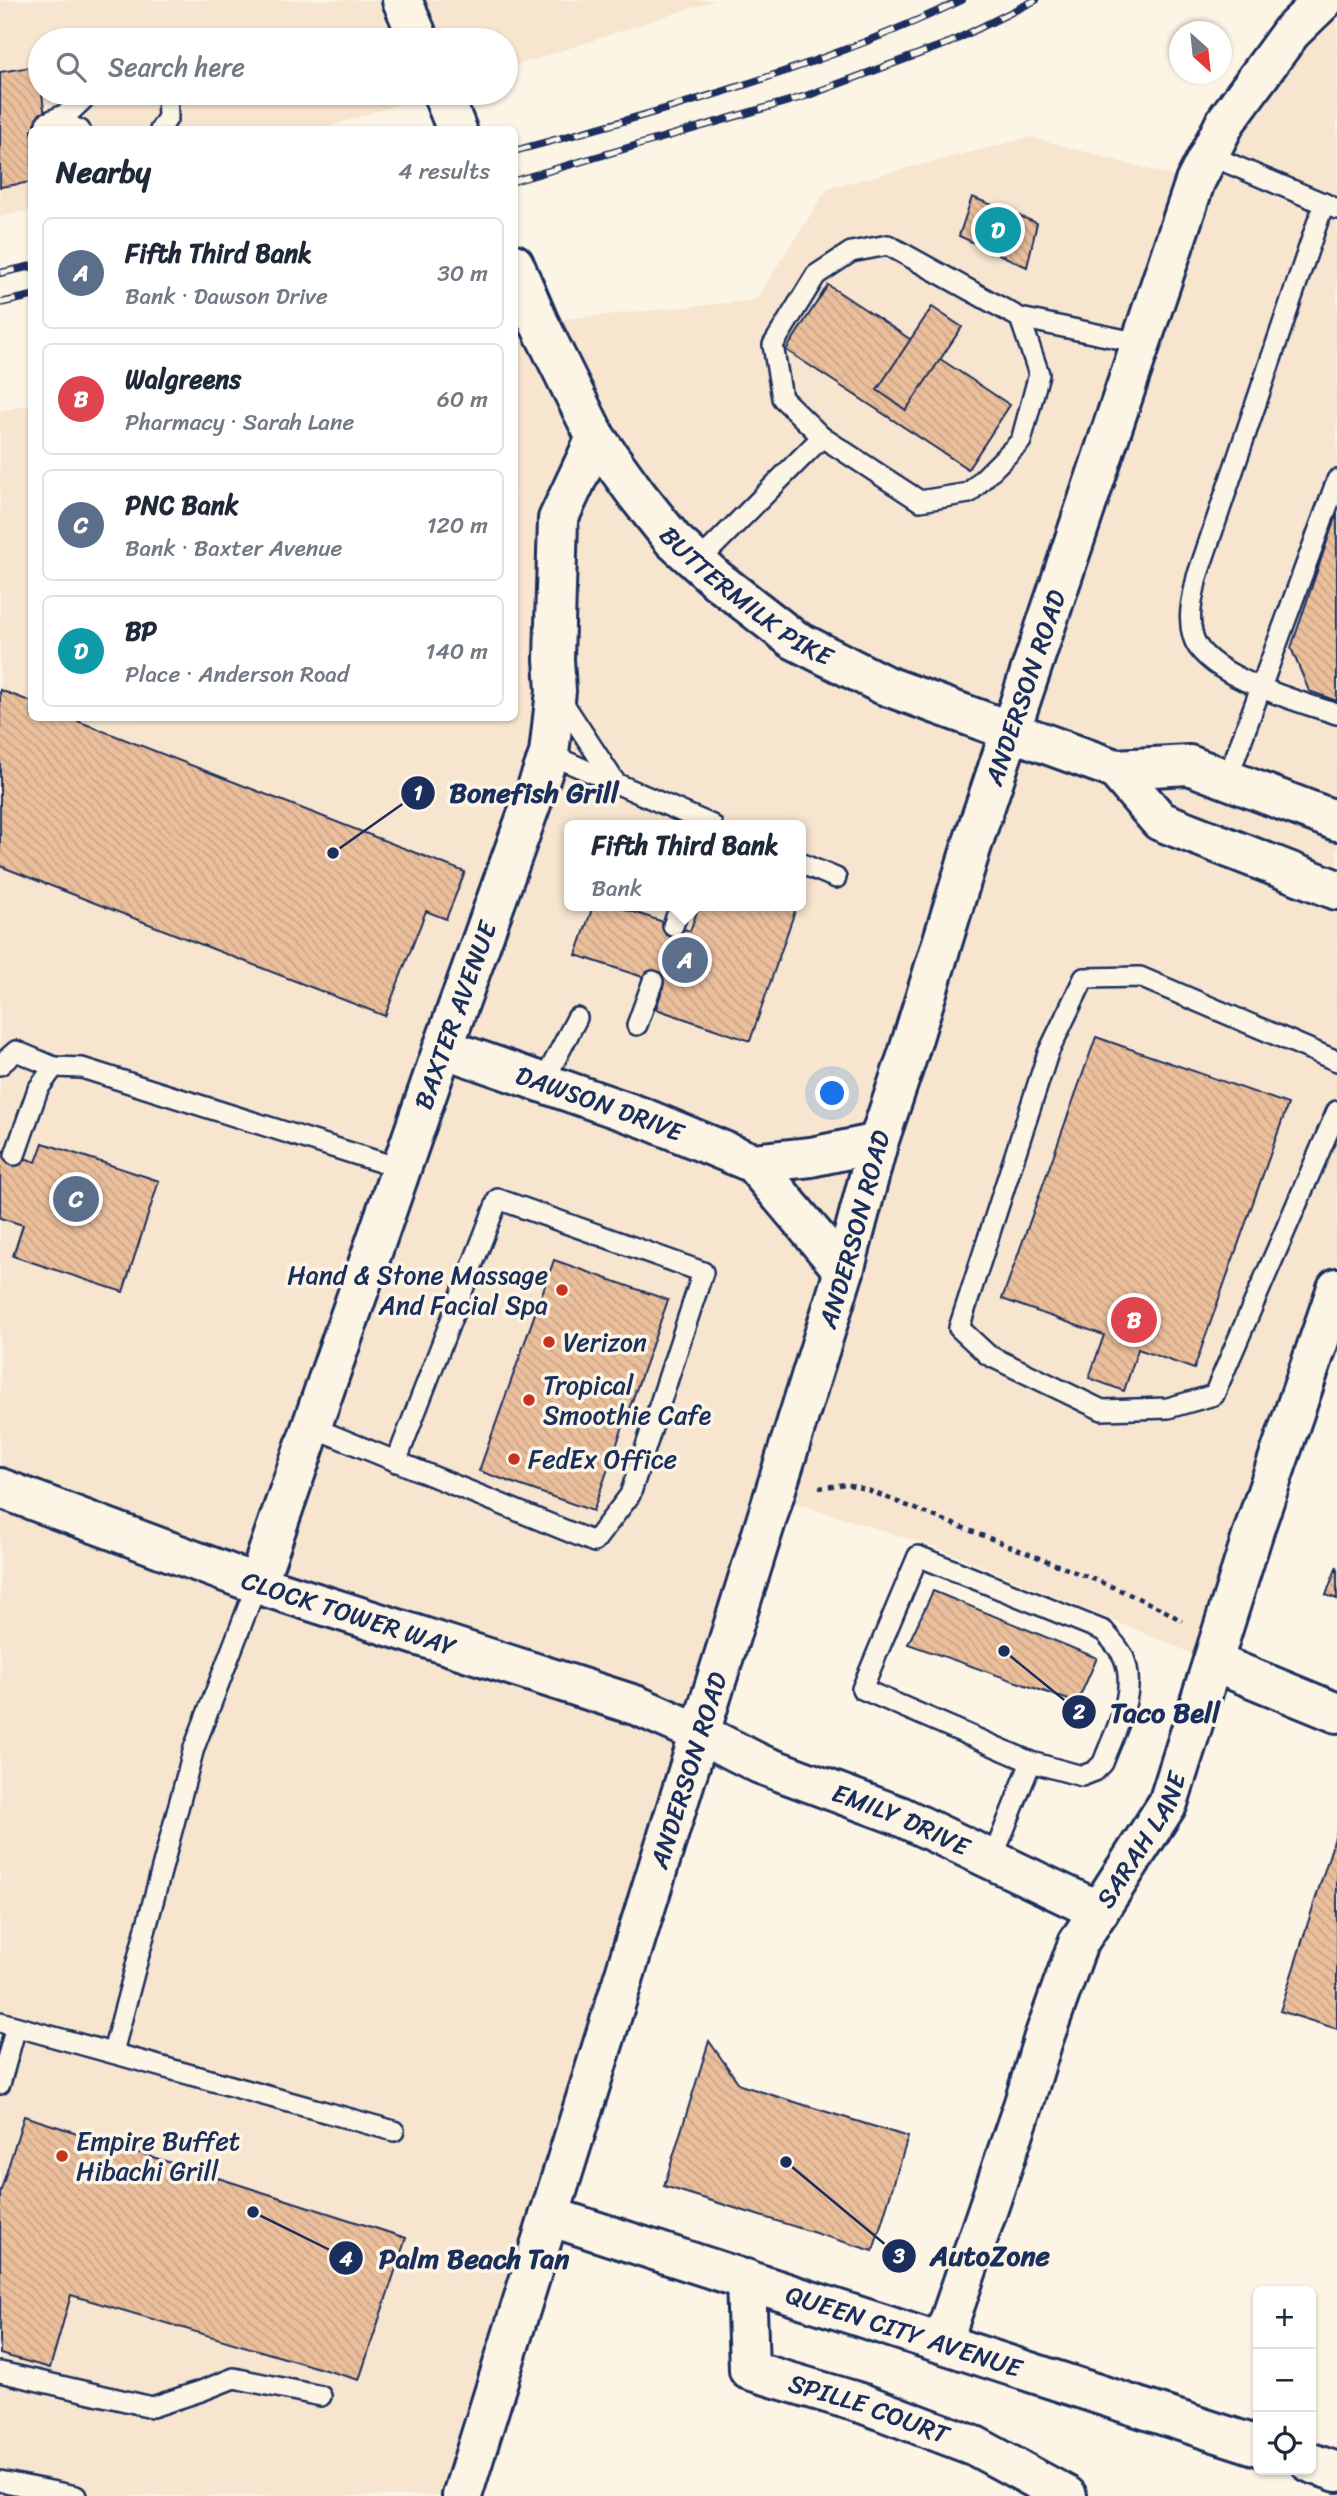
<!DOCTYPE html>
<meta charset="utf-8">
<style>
:root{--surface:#fff;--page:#f6f6f7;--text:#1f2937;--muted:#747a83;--line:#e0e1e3;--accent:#c8321e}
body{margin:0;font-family:Sriracha,sans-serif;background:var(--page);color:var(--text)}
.controls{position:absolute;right:21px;bottom:21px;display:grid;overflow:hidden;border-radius:10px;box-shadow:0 2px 5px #0004}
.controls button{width:63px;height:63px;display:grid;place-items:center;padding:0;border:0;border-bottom:2px solid var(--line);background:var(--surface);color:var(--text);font:35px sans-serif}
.compass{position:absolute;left:1169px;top:21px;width:63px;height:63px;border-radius:50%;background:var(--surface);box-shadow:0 2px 5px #0004;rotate:153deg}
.you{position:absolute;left:833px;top:1094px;width:24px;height:24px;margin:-18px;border:5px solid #fff;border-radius:50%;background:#1a73e8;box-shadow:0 0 0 10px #1a73e833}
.badge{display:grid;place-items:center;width:46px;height:46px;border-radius:50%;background:var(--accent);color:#fff;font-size:23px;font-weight:700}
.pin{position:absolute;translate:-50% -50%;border:4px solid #fff;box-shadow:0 2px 7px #0006}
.popup{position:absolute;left:564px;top:820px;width:242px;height:91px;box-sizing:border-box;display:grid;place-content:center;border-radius:10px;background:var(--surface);filter:drop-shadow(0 2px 5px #0005);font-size:23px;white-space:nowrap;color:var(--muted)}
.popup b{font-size:26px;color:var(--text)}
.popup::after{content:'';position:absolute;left:50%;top:100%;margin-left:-14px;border:14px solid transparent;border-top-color:var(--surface)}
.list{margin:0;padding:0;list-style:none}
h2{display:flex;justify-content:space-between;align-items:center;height:91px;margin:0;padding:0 28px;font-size:30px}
h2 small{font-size:23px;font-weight:400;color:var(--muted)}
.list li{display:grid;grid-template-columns:46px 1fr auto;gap:21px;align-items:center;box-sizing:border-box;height:112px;margin:0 14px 14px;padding:0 14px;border:2px solid var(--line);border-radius:10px}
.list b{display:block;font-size:26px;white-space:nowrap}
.list p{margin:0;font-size:23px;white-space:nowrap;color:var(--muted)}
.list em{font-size:23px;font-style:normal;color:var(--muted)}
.icon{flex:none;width:38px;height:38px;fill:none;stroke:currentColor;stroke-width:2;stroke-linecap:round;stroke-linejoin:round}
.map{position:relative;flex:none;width:1337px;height:2496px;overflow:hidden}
.search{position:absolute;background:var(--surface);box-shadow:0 2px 5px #0004;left:28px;top:28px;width:490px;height:77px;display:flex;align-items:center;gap:18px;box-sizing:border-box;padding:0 24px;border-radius:38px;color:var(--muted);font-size:26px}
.panel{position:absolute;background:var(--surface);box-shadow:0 2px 5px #0004;left:28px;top:126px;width:490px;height:595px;border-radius:10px}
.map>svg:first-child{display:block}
</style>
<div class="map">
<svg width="1337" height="2496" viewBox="0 0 1337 2496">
<defs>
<pattern id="building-back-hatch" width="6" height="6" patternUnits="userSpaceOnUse" patternTransform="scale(1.75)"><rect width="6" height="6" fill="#ebbf9b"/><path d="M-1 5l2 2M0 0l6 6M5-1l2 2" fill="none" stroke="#c9a488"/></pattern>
</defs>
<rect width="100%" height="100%" fill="#fcf5e5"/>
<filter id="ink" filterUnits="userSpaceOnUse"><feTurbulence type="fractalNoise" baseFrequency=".0143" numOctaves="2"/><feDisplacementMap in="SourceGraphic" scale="14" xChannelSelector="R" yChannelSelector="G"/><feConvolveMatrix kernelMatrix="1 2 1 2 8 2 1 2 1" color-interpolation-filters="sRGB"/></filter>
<g filter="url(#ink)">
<g fill="#f7e5cf" fill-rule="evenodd">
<path d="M0,0H716L506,69V40H40V93H434L322,129L32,130L31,210L0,217Z"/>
<path d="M1337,0V1317L1213,1662L938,1548L773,1496L462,2496H0V411L31,404L32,718H514L515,324L755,300L828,188L1031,137L1195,182ZM570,825H800V906H570Z"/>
</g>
<g fill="url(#building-back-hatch)" stroke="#1b2f5e" stroke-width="2">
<path d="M38,66L47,130H32V182L0,187V72Z"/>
<path d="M972,197L1037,223L1027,267L959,236Z"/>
<path d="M828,285L1010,405L968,469L786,350Z"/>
<path d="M932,307L962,327L906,410L877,390Z"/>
<path d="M1337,512V701L1309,691L1291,648Z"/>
<path d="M0,690L32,702V718H70L465,872L446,919L426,911L385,1016L0,866Z"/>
<path d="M593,906H616L690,931L699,906H790L796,908L750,1041L656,1009L664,984L576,955Z"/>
<path d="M1096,1037L1288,1104L1194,1369L1138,1349L1124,1391L1089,1378L1104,1335L1002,1299Z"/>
<path d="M43,1143L159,1181L123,1292L13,1256L23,1225L0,1218V1150L36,1162Z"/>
<path d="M554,1260L668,1300L593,1511L479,1471Z"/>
<path d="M1337,1566V1599L1326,1595Z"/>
<path d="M933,1591L1097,1658L1077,1703L908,1644Z"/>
<path d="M1337,1831V2029L1280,2011Z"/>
<path d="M709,2041L740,2085L908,2137L873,2251L664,2186Z"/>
<path d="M24,2116L406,2238L359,2380L71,2295L50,2368L0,2354V2193Z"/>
</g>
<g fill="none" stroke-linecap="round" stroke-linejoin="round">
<g stroke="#1b2f5e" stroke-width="24">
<g id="lane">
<path d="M46,123L70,112L90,93"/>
<path d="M65,130L73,127L80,130"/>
<path d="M160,130L168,117L167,93"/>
<path d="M1209,155L1337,209"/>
<path d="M1324,203L1197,577C1193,597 1187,616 1193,636C1203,676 1301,702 1337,714"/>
<path d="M888,245L1020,318L1039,374L1021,441L969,493L920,501L822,437L782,398L773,345L816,275L851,252Z"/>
<path d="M1020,318L1140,343"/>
<path d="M698,562L822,437"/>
<path d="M558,695L615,782"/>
<path d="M549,754L712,825"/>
<path d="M1227,780L1337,480"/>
<path d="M800,863L836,878"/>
<path d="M673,926L680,906"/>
<path d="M637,1025L653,981"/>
<path d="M1337,1061L1140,977L1084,978L1048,1053L959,1328L988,1355L1102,1410L1168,1408L1214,1395L1337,1111"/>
<path d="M0,1065L16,1051L54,1067"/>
<path d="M543,1083L577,1018"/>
<path d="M15,1155L38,1089L54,1067L82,1068L402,1169"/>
<path d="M312,1427L594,1542L630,1495L703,1272L498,1199L396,1462"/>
<path d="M992,1860L1031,1762L862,1689L918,1556L1104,1631C1110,1639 1120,1648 1124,1658C1138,1693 1115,1730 1103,1763L1095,1771L1082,1776L1031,1762"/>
<path d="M0,2022L394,2131"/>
<path d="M113,2052L194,1748L257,1584"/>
<path d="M0,2084L16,2027"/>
<path d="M0,2372L152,2407L201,2391L234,2378L321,2396"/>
<path d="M0,2481L76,2496"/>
</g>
</g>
<g stroke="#1b2f5e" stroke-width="44">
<g id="street">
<path id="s1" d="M443,1048L644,1118L753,1163L844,1271"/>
<path d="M753,1163L811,1157L878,1143"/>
<path id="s2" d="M0,1488L257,1584L638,1706L699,1733L760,1764L900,1816L1099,1911"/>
<path id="s3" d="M257,1584L443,1048L549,754L556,691L554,659L558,519L596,438"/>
<path d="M1213,1662L1337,1713"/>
<path id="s4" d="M549,2216L1258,2446"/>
<path id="s5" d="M746,2279L749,2370L864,2404L975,2446L1067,2496"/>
<path id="s6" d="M942,2343L1024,2103L1043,2040L1078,1943L1168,1803L1256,1524L1337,1288"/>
<path d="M1311,2463L1337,2472"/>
</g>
</g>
<g stroke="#1b2f5e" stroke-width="44">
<g id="secondary">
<path d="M402,0L419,40"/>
<path d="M442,93L457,130"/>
<path id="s7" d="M514,264L539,323L596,438L637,495L673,540L717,580L793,639L884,685L1115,769L1189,765L1337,821"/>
<path d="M1115,769L1160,821L1337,890"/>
<path id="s8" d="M462,2496L844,1271L878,1143L908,1054L973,842L1195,182L1226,121L1291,32L1324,0"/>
</g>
</g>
<path stroke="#1b2f5e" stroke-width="4.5" stroke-dasharray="5 5" stroke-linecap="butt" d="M819,1488L846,1484L865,1489L1113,1587L1162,1609L1182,1621"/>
<use href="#lane" stroke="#fcf5e5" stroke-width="19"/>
<use href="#street" stroke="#fcf5e5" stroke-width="38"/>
<use href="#secondary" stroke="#fcf5e5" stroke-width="38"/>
<g stroke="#1b2f5e" stroke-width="8">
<g id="rail">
<path d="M514,151C667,110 819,68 962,0"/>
<path d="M514,181L806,96L951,42L1036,0"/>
<path d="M0,273L32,266"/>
<path d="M0,303L32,296"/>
</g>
</g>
<use href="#rail" stroke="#fcf5e5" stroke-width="5" stroke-dasharray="16" stroke-linecap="butt"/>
</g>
</g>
<g fill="#c8321e" stroke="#fcf5e5" stroke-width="2.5">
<circle cx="562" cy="1290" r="7"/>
<circle cx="549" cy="1342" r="7"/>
<circle cx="529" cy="1400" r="7"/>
<circle cx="514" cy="1459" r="7"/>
<circle cx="62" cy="2156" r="7"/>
</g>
<g text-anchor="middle" stroke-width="7" stroke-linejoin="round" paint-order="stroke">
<g font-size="26" fill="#1b2f5e" stroke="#fcf5e5">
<text dy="9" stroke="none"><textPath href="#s7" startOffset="413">BUTTERMILK PIKE</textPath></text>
<text dy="9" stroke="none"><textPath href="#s8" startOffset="1894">ANDERSON ROAD</textPath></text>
<text dy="9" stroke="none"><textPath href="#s3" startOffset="602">BAXTER AVENUE</textPath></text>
<text dy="9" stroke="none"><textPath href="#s1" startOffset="166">DAWSON DRIVE</textPath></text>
<text dy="9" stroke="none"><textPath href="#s8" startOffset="1326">ANDERSON ROAD</textPath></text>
<text dy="9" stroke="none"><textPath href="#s2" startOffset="371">CLOCK TOWER WAY</textPath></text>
<text dy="9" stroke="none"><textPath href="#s8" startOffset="760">ANDERSON ROAD</textPath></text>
<text dy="9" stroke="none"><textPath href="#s2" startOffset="961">EMILY DRIVE</textPath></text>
<text dy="9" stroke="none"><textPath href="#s6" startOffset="544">SARAH LANE</textPath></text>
<text dy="9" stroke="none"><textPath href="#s4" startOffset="373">QUEEN CITY AVENUE</textPath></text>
<text dy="9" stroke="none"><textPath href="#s5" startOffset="217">SPILLE COURT</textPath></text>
</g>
<g font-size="26" fill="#1b2f5e" stroke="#fcf5e5" text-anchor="start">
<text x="548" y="1284" text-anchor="end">Hand &amp; Stone Massage<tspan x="548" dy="30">And Facial Spa</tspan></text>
<text x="563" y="1351">Verizon</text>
<text x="543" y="1394">Tropical<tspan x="543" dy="30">Smoothie Cafe</tspan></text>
<text x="528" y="1468">FedEx Office</text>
<text x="76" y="2150">Empire Buffet<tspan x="76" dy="30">Hibachi Grill</tspan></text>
</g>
</g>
<path fill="none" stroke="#1b2f5e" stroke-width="2.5" d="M333 853L418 793M1004 1651L1079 1712M786 2162L899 2256M253 2212L346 2258"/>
<g fill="#1b2f5e" stroke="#fcf5e5" stroke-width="2.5">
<circle cx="333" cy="853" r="7"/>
<circle cx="1004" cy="1651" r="7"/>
<circle cx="786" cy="2162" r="7"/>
<circle cx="253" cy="2212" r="7"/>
<circle cx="418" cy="793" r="18"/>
<circle cx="1079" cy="1712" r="18"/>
<circle cx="899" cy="2256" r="18"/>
<circle cx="346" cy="2258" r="18"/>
</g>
<g font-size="21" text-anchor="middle" font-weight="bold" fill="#fff">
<text x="418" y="800">1</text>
<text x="1079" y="1719">2</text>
<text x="899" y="2263">3</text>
<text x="346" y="2266">4</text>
</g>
<g font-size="28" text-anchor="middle" font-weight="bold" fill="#1b2f5e" stroke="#fcf5e5" stroke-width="7" stroke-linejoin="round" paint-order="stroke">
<text x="534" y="802">Bonefish Grill</text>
<text x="1165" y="1722">Taco Bell</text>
<text x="990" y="2265">AutoZone</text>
<text x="474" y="2268">Palm Beach Tan</text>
</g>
</svg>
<div class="controls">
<button>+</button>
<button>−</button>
<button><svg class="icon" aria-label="locate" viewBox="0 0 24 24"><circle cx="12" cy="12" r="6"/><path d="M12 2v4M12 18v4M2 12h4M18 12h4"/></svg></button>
</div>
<svg class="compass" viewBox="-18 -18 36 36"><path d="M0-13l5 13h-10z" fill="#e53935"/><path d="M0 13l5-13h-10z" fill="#747a83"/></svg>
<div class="you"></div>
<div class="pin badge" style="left:685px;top:960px;background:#5c6f8a">A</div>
<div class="popup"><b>Fifth Third Bank</b>Bank</div>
<div class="pin badge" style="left:1134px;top:1320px;background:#e0444e">B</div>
<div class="pin badge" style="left:76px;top:1199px;background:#5c6f8a">C</div>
<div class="pin badge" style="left:998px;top:230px;background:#0f9aa8">D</div>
<div class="search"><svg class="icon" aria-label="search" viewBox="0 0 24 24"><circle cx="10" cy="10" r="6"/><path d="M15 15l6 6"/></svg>Search here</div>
<section class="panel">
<h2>Nearby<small>4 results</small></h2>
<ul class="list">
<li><span class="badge" style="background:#5c6f8a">A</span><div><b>Fifth Third Bank</b><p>Bank · Dawson Drive</p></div><em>30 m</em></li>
<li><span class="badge" style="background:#e0444e">B</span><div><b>Walgreens</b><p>Pharmacy · Sarah Lane</p></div><em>60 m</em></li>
<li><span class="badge" style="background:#5c6f8a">C</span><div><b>PNC Bank</b><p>Bank · Baxter Avenue</p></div><em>120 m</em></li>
<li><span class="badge" style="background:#0f9aa8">D</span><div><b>BP</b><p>Place · Anderson Road</p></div><em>140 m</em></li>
</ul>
</section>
</div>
